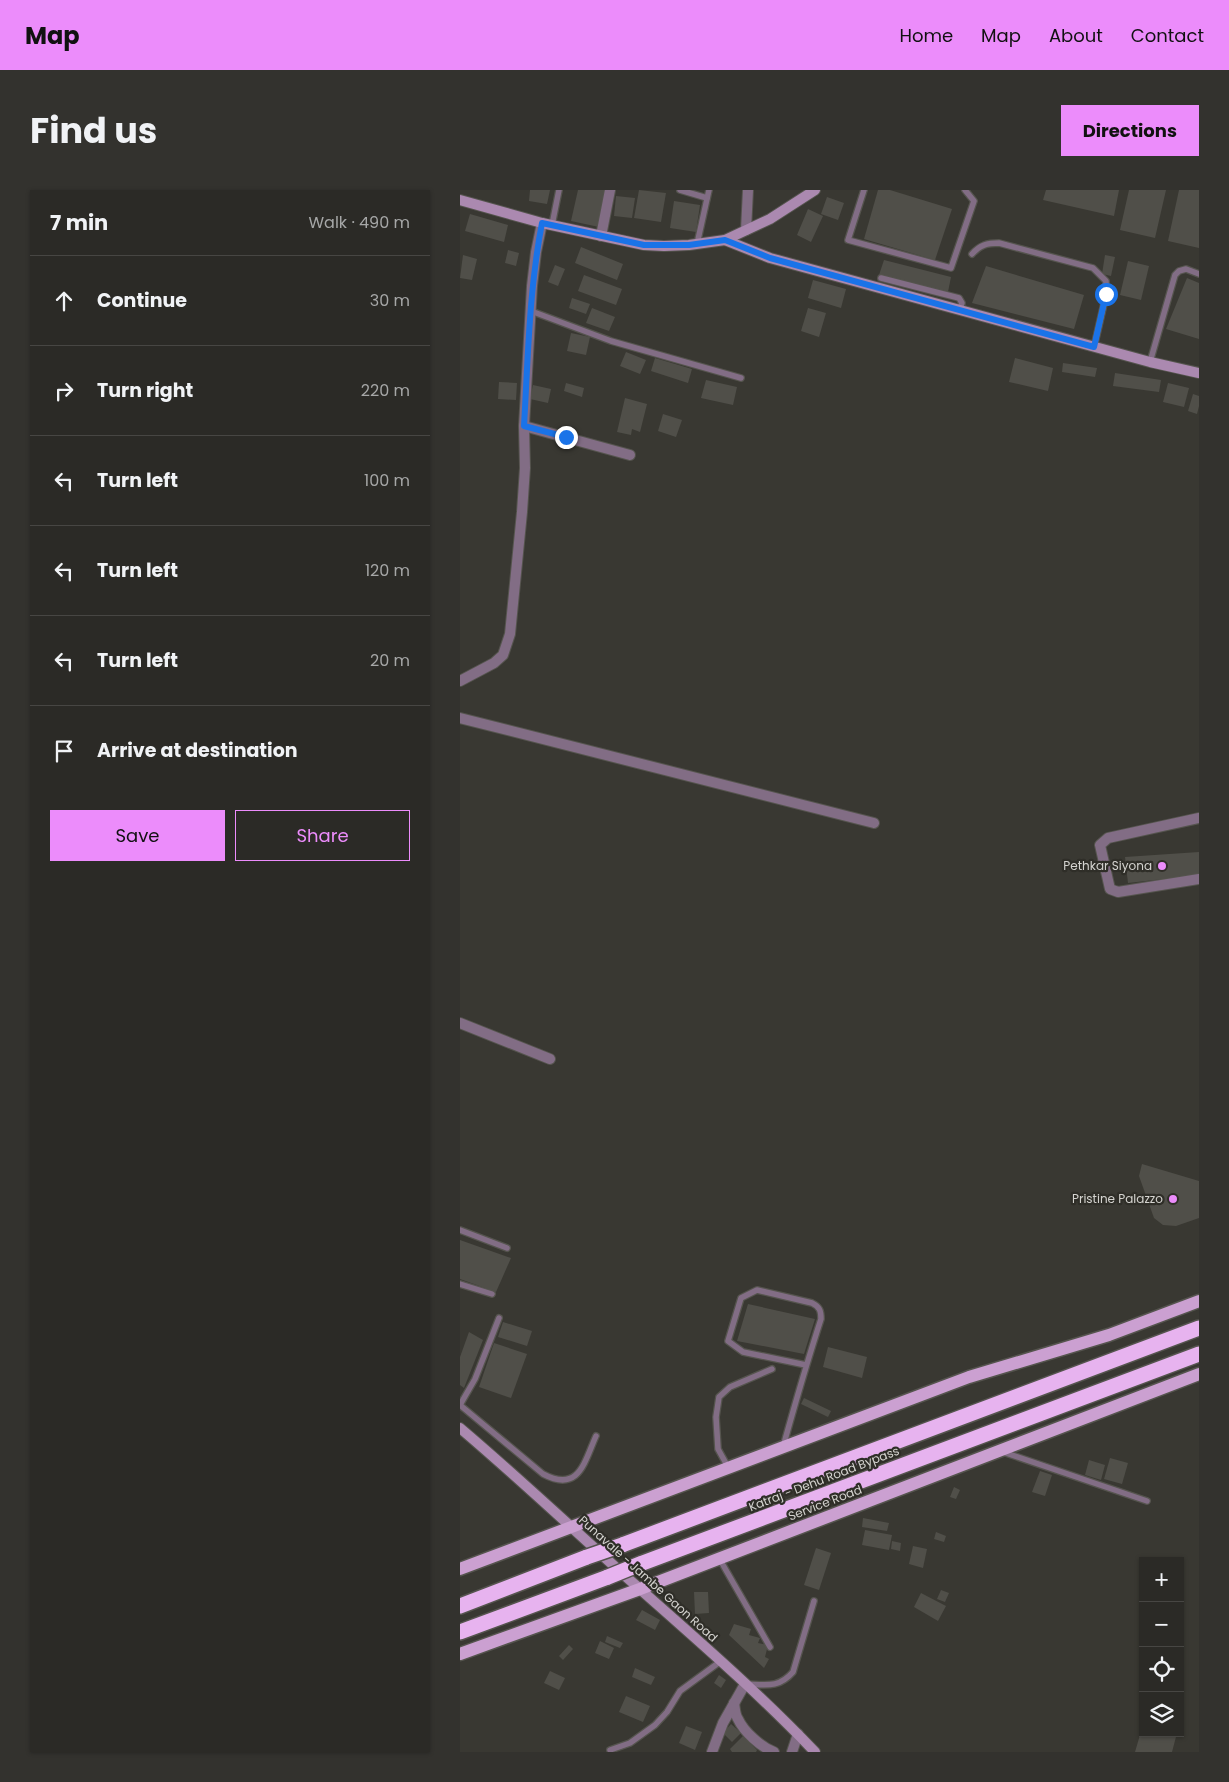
<!DOCTYPE html>
<meta charset="utf-8">
<style>
:root{--surface:#2b2a26;--page:#33322e;--text:#f1f3f6;--muted:#a6a7a7;--line:#474643;--accent:#ec8cfb}
body{margin:0;font-family:Poppins,sans-serif;background:var(--page);color:var(--text)}
.controls{position:absolute;right:15px;bottom:15px;display:grid;overflow:hidden;border-radius:0px;box-shadow:0 1px 4px #0004}
.controls button{width:45px;height:45px;display:grid;place-items:center;padding:0;border:0;border-bottom:1px solid var(--line);background:var(--surface);color:var(--text);font:25px sans-serif}
.stop{position:absolute;width:15px;height:15px;margin:-11px;border:4px solid #1a73e8;border-radius:50%;background:#fff}
.stop.end{background:#1a73e8;border-color:#fff;box-shadow:0 1px 5px #0008}
.list{margin:0;padding:0;list-style:none}
h2{display:flex;justify-content:space-between;align-items:center;height:65px;margin:0;padding:0 20px;font-size:21px}
h2 small{font-size:16px;font-weight:400;color:var(--muted)}
.list li{display:grid;grid-template-columns:32px 1fr auto;gap:15px;align-items:center;box-sizing:border-box;height:90px;padding:0 20px;border-top:1px solid var(--line)}
.list b{display:block;font-size:19px;white-space:nowrap}
.list em{font-size:16px;font-style:normal;color:var(--muted)}
.actions{display:flex;gap:10px;padding:15px 20px}
.actions a{flex:1;padding:11px 0;border:1px solid var(--accent);border-radius:0px;text-align:center;font-size:18px;color:var(--accent)}
.actions .main{background:var(--accent);color:#111}
.icon{flex:none;width:28px;height:28px;fill:none;stroke:currentColor;stroke-width:2;stroke-linecap:round;stroke-linejoin:round}
.map{position:relative;flex:none;width:739px;height:1562px;overflow:hidden;border-radius:0px}
header{display:flex;align-items:center;gap:30px;box-sizing:border-box;height:70px;padding:0 25px;background:var(--accent);color:#111}
header strong{font-size:24px}
nav{display:flex;gap:28px;margin-inline-start:auto;font-size:18px}
.intro{display:flex;align-items:center;justify-content:space-between;box-sizing:border-box;height:120px;padding:0 30px}
h1{margin:0;font-size:35px}
.button{padding:12px 22px;border-radius:0px;background:var(--accent);color:#111;font-size:18px;font-weight:700}
main{display:flex;gap:30px;padding:0 30px}
aside{flex:1;background:var(--surface);border-radius:0px;box-shadow:0 1px 4px #0004}
.map>svg:first-child{display:block}
</style>
<header>
<strong>Map</strong>
<nav><a>Home</a><a>Map</a><a>About</a><a>Contact</a></nav>
</header>
<div class="intro"><h1>Find us</h1><a class="button">Directions</a></div>
<main>
<aside>
<h2>7 min<small>Walk · 490 m</small></h2>
<ul class="list">
<li><svg class="icon" aria-label="ahead" viewBox="0 0 24 24"><path d="M12 20V5M6 11l6-6 6 6"/></svg><div><b>Continue</b></div><em>30 m</em></li>
<li><svg class="icon" aria-label="right" viewBox="0 0 24 24"><path d="M7 20v-9h11M14 6l5 5-5 5"/></svg><div><b>Turn right</b></div><em>220 m</em></li>
<li><svg class="icon" aria-label="left" viewBox="0 0 24 24"><path d="M17 20v-9H6M10 6l-5 5 5 5"/></svg><div><b>Turn left</b></div><em>100 m</em></li>
<li><svg class="icon" aria-label="left" viewBox="0 0 24 24"><path d="M17 20v-9H6M10 6l-5 5 5 5"/></svg><div><b>Turn left</b></div><em>120 m</em></li>
<li><svg class="icon" aria-label="left" viewBox="0 0 24 24"><path d="M17 20v-9H6M10 6l-5 5 5 5"/></svg><div><b>Turn left</b></div><em>20 m</em></li>
<li><svg class="icon" aria-label="arrive" viewBox="0 0 24 24"><path d="M6 21V4h12l-3 4 3 4H6"/></svg><div><b>Arrive at destination</b></div></li>
</ul>
<div class="actions"><a class="main">Save</a><a>Share</a></div>
</aside>
<div class="map">
<svg width="739" height="1562" viewBox="0 0 739 1562">
<rect width="100%" height="100%" fill="#393832"/>
<g fill="#504f49">
<path d="M70,0H90L87,14L69,11Z"/>
<path d="M118,0H146L139,37L111,31Z"/>
<path d="M179,0L206,3L201,32L174,28Z"/>
<path d="M418,0H430L492,19L475,70L404,49Z"/>
<path d="M586,0H659L654,26L583,10Z"/>
<path d="M669,0H706L695,48L660,40Z"/>
<path d="M719,0H739V58L708,51Z"/>
<path d="M156,6L175,8L172,28L154,26Z"/>
<path d="M367,7L384,13L378,30L361,24Z"/>
<path d="M214,11L240,15L236,42L210,38Z"/>
<path d="M348,19L363,26L351,52L337,45Z"/>
<path d="M10,24L48,35L44,52L5,41Z"/>
<path d="M121,57L163,74L157,90L115,73Z"/>
<path d="M48,60L59,63L56,76L45,73Z"/>
<path d="M3,65L17,69L12,90L0,88Z"/>
<path d="M645,65L655,67L651,86L642,84Z"/>
<path d="M424,70L491,87L488,102L419,85Z"/>
<path d="M668,71L689,76L681,110L660,105Z"/>
<path d="M95,75L105,79L98,96L88,92Z"/>
<path d="M526,76L624,105L614,139L512,113Z"/>
<path d="M124,85L162,99L156,115L118,101Z"/>
<path d="M727,88L739,93V149L706,139Z"/>
<path d="M353,90L386,99L381,118L348,108Z"/>
<path d="M112,108L130,114L126,124L109,118Z"/>
<path d="M132,118L155,127L149,141L126,133Z"/>
<path d="M348,118L366,123L359,147L341,141Z"/>
<path d="M111,143L130,147L126,165L107,161Z"/>
<path d="M166,162L186,170L180,184L160,176Z"/>
<path d="M195,168L232,179L228,193L191,181Z"/>
<path d="M555,168L593,178L588,201L549,192Z"/>
<path d="M603,173L637,178L635,187L602,182Z"/>
<path d="M655,183L701,190L699,202L653,196Z"/>
<path d="M246,190L277,197L273,215L241,208Z"/>
<path d="M39,192L57,193L56,210L38,209Z"/>
<path d="M106,193L124,198L122,207L104,201Z"/>
<path d="M708,193L729,198L724,217L703,212Z"/>
<path d="M73,195L91,199L88,213L70,209Z"/>
<path d="M733,204L739,206V216L737,224L728,221Z"/>
<path d="M165,208L187,214L180,242L172,239L171,245L157,242Z"/>
<path d="M203,224L222,230L216,247L198,241Z"/>
<path d="M739,662V685L668,693L665,667Z"/>
<path d="M682,974L739,991V1028L716,1036L703,1035L694,1028L679,986Z"/>
<path d="M0,1050L51,1068L36,1102L0,1089Z"/>
<path d="M288,1114L355,1129L344,1164L277,1151Z"/>
<path d="M43,1132L72,1141L67,1156L38,1147Z"/>
<path d="M9,1142L23,1150L4,1198L0,1195V1167Z"/>
<path d="M34,1153L67,1164L51,1208L19,1197Z"/>
<path d="M368,1157L407,1167L402,1188L363,1177Z"/>
<path d="M344,1208L371,1221L368,1227L341,1214Z"/>
<path d="M650,1268L668,1273L662,1294L644,1289Z"/>
<path d="M629,1270L645,1275L641,1290L625,1285Z"/>
<path d="M580,1281L592,1285L585,1306L572,1302Z"/>
<path d="M494,1297L500,1300L496,1309L490,1307Z"/>
<path d="M403,1328L429,1333L427,1341L402,1337Z"/>
<path d="M405,1340L432,1345L429,1360L402,1355Z"/>
<path d="M476,1342L486,1346L484,1352L474,1349Z"/>
<path d="M432,1351L441,1353L440,1361L431,1359Z"/>
<path d="M453,1356L467,1359L463,1378L449,1374Z"/>
<path d="M356,1358L371,1363L359,1400L344,1395Z"/>
<path d="M481,1400L489,1403L485,1412L477,1409Z"/>
<path d="M234,1402H248L249,1423L235,1424Z"/>
<path d="M461,1403L486,1416L478,1431L454,1417Z"/>
<path d="M182,1420L200,1430L195,1440L176,1430Z"/>
<path d="M274,1434L291,1439L289,1445L300,1448L298,1453L308,1455L305,1467L309,1469L304,1478L269,1445Z"/>
<path d="M147,1446L163,1453L160,1458L145,1452Z"/>
<path d="M140,1451L154,1458L149,1469L135,1463Z"/>
<path d="M109,1455L113,1459L103,1470L99,1466Z"/>
<path d="M175,1478L195,1487L191,1495L172,1487Z"/>
<path d="M90,1481L105,1488L99,1500L84,1493Z"/>
<path d="M259,1485L266,1490L261,1498L254,1493Z"/>
<path d="M166,1506L190,1516L183,1532L159,1522Z"/>
<path d="M271,1534L281,1543L272,1552L263,1543Z"/>
<path d="M226,1536L242,1542L235,1560L219,1553Z"/>
<path d="M682,1538L683,1543H717L712,1562H675Z"/>
<path d="M283,1546L297,1560L296,1562H272L270,1559Z"/>
</g>
<g fill="none" stroke-linecap="round" stroke-linejoin="round">
<g stroke="#55544e" stroke-width="8">
<g id="lane">
<path d="M220,0L247,8"/>
<path d="M404,0L388,50L491,78L514,11L505,0"/>
<path d="M92,35L99,0"/>
<path d="M237,54L249,0"/>
<path d="M512,64C520,55 527,53 539,53L633,78L646,91V105L634,157"/>
<path d="M421,88L499,108L502,113L499,121"/>
<path d="M71,121L151,151L281,188"/>
<path d="M690,172L715,85L719,81L726,79L739,84"/>
<path d="M0,1040L47,1058"/>
<path d="M0,1094L32,1104"/>
<path d="M0,1215L83,1284C119,1303 124,1273 136,1246"/>
<path d="M0,1215L15,1189L39,1128"/>
<path d="M323,1257C335,1214 347,1172 361,1129C361,1121 360,1117 352,1113L297,1100L281,1108L268,1151L283,1162L346,1175"/>
<path d="M543,1262L687,1311"/>
<path d="M268,1277L258,1259L256,1227L259,1207L270,1197L312,1179"/>
<path d="M259,1368L310,1457"/>
<path d="M287,1494C307,1495 319,1498 333,1482L354,1411"/>
<path d="M150,1560L170,1553L195,1535L207,1522L220,1501L261,1471"/>
</g>
</g>
<g stroke="#55544e" stroke-width="12">
<g id="street">
<path d="M286,40L288,0"/>
<path d="M141,46L150,0"/>
<path d="M64,236L170,265"/>
<path d="M0,491L34,473L43,465L50,444L62,322L65,278L64,236L72,96L76,62L82,33"/>
<path d="M0,528L414,633"/>
<path d="M739,628L648,648L640,655L650,699L658,702L739,689"/>
<path d="M0,833L90,869"/>
<path d="M274,1513C275,1519 275,1525 278,1529C284,1542 301,1557 314,1562"/>
<path d="M252,1562L263,1533L285,1494"/>
<path d="M332,1562L338,1544"/>
</g>
</g>
<g stroke="#55544e" stroke-width="12">
<g id="secondary">
<path d="M0,10L82,33L184,55L204,56L229,55L265,50L310,29L355,0"/>
<path d="M265,50L310,68L690,172L739,183"/>
<path d="M0,1238C59,1288 115,1341 172,1392C234,1447 298,1502 355,1562"/>
</g>
</g>
<g stroke="#55544e" stroke-width="15">
<g id="primary">
<path d="M0,1379L509,1187L649,1145L739,1111"/>
<path d="M0,1464L180,1399L739,1184"/>
</g>
</g>
<g stroke="#55544e" stroke-width="18">
<g id="highway">
<path d="M162,1355L739,1138"/>
<path d="M180,1374L739,1164"/>
<path d="M0,1416L127,1367"/>
<path d="M0,1442L148,1387"/>
</g>
</g>
<use href="#lane" stroke="#826d85" stroke-width="5.5"/>
<use href="#street" stroke="#826d85" stroke-width="10"/>
<use href="#secondary" stroke="#ab89b0" stroke-width="10"/>
<use href="#primary" stroke="#cba0d1" stroke-width="12"/>
<use href="#highway" stroke="#e7b3ef" stroke-width="15"/>
<g stroke="#55544e" stroke-width="18" stroke-linecap="butt">
<g id="highway-bridge">
<path d="M127,1367L162,1355"/>
<path d="M148,1387L180,1374"/>
</g>
</g>
<use href="#highway-bridge" stroke="#e7b3ef" stroke-width="15"/>
</g>
<g fill="none" stroke-linecap="round" stroke-linejoin="round">
<path stroke="#1a73e8" stroke-width="6" d="M106,247L64,236C68,168 69,100 82,33L184,55H229L265,50L310,68L634,157L646,104"/>
</g>
<g fill="#ec8cfb" stroke="#2f2e28" stroke-width="2">
<circle cx="702" cy="676" r="5"/>
<circle cx="713" cy="1009" r="5"/>
</g>
<g text-anchor="middle" stroke-width="4.5" stroke-linejoin="round" paint-order="stroke">
<g font-size="12" fill="#d4d3cf" stroke="#2f2e28" text-anchor="end">
<text x="692" y="680">Pethkar Siyona</text>
<text x="703" y="1013">Pristine Palazzo</text>
</g>
<g font-size="12" fill="#d4d3cf" stroke="#2f2e28">
<text transform="translate(364 1289) rotate(-21)" y="4">Katraj - Dehu Road Bypass</text>
<text transform="translate(365 1313) rotate(-21)" y="4">Service Road</text>
<text transform="translate(188 1389) rotate(42)" y="4">Punavale - Jambe Gaon Road</text>
</g>
</g>
</svg>
<div class="controls">
<button>+</button>
<button>−</button>
<button><svg class="icon" aria-label="locate" viewBox="0 0 24 24"><circle cx="12" cy="12" r="6"/><path d="M12 2v4M12 18v4M2 12h4M18 12h4"/></svg></button>
<button><svg class="icon" aria-label="layers" viewBox="0 0 24 24"><path d="M12 4l9 5-9 5-9-5zM3 14l9 5 9-5"/></svg></button>
</div>
<div class="stop" style="left:646px;top:104px"></div>
<div class="stop end" style="left:106px;top:247px"></div>
</div>
</main>
